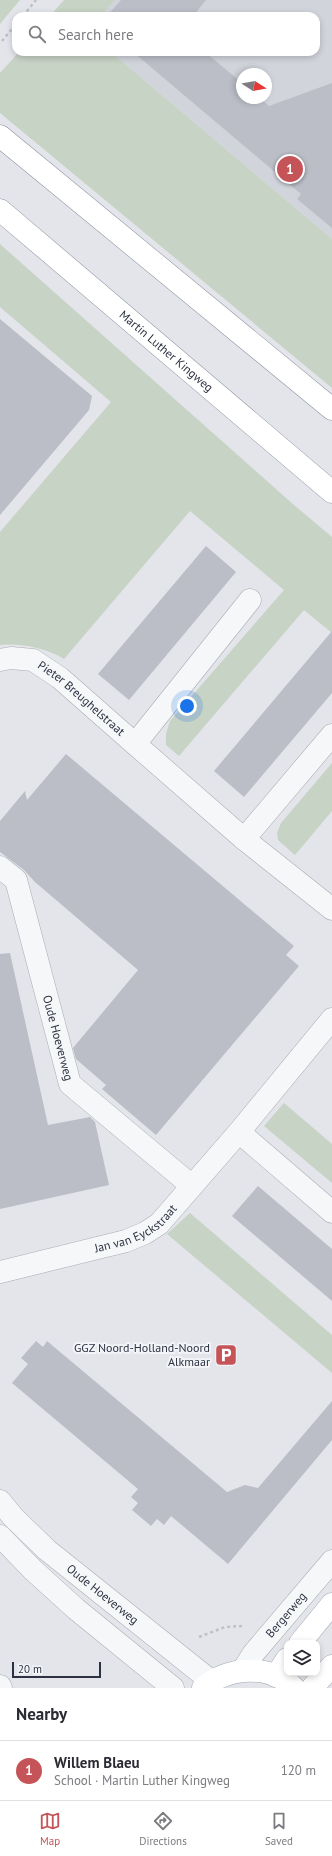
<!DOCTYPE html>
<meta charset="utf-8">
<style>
:root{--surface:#fff;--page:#f2f2f3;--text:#2b2b33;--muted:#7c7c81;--line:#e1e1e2;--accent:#c45458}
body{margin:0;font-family:"PT Sans",sans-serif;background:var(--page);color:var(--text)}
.controls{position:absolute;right:12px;bottom:12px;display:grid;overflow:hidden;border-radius:8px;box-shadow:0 2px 6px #0003}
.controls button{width:36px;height:36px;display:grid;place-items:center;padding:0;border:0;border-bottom:1px solid var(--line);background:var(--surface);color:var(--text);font:20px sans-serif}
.compass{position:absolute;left:236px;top:68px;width:36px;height:36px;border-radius:50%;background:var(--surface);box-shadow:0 2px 6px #0003;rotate:101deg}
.scale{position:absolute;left:12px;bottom:10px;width:89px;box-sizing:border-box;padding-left:4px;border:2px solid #2c3241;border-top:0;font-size:11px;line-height:14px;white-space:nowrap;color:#2c3241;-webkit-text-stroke:3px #f3f4f8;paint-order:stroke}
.you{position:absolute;left:187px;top:706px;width:14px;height:14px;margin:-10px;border:3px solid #fff;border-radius:50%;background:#1a73e8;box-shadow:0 0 0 6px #1a73e833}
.badge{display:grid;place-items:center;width:26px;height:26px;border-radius:50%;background:var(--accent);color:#fff;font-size:13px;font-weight:700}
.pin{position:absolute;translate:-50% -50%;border:2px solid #fff;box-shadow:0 1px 4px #0006}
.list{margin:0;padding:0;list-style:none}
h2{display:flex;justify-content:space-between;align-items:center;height:52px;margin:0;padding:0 16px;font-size:17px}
h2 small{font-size:13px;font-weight:400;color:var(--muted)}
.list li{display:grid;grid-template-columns:26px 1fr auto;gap:12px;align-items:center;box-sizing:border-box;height:60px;padding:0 16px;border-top:1px solid var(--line)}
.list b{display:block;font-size:15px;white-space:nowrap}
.list p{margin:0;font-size:13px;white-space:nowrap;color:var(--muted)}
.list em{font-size:13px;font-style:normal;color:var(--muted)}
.icon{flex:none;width:22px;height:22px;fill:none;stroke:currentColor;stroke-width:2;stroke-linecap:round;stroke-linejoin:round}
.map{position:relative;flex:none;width:332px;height:1688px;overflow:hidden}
.search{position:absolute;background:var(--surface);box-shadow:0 2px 6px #0003;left:12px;right:12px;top:12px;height:44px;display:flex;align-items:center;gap:10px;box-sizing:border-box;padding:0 14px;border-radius:12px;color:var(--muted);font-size:15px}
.sheet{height:112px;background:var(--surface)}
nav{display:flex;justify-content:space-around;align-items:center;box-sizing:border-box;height:56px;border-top:1px solid var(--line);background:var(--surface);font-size:11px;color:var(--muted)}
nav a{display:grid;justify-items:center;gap:2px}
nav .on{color:var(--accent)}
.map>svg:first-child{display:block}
</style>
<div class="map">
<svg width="332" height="1688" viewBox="0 0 332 1688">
<rect width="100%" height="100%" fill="#e3e5ea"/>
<path fill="#d2d4dc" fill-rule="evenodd" d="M115,0H332V239L111,52H316V16H101ZM242,74H266V98H242Z"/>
<g fill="#c7d3c5">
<path d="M0,0H20L0,24Z"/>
<path d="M64,0H115L101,16H50Z"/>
<path d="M19,52H111L332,239V388L0,113V73Z"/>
<path d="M0,244L294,505L332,537V633L304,610L179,756L166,745V734L170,721L284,590L190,511L64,659C46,648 21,643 0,645V532L111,402L0,307Z"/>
<path d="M332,763V811L295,855L278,840L277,833L281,823Z"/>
<path d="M284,1103L332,1144V1183L264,1126Z"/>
<path d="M190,1213L332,1335V1373L167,1234Z"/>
</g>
<g fill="#bbbec7">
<path d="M121,0H206L193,16H107Z"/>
<path d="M133,52H205L242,83V98H260L269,106L332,83V228L297,199L301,194Z"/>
<path d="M0,319L92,396L89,410L0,515Z"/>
<path d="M206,546L236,572L129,700L98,674Z"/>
<path d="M332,631V693L244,797L214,771Z"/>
<path d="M66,754L294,946L286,955L299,966L156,1135L102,1089L106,1085L76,1059L73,1048L138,970L35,882L24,870L0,852V821L25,791L27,800Z"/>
<path d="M10,953L48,1125L90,1117L95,1122L109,1185L0,1209V954Z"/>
<path d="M258,1186L332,1249V1301L232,1216Z"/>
<path d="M36,1341L43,1347L47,1341L227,1492L245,1485L258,1488L332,1401V1440L228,1564L171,1516L164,1525L157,1519L151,1526L132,1510L138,1503L131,1497L138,1489L12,1383L28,1364L21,1358Z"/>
</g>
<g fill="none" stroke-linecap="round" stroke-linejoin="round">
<g stroke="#a8acb4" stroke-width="23">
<g id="minor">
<path id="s1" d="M0,660L11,658L33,660L60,678L135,744L244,839L332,909"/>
<path d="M135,744L250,600"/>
<path d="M244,839L332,735"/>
<path id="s2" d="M0,867L16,880L70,1084L192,1186"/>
<path d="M239,1132L332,1212"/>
<path id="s3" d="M0,1272L126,1241L145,1233L159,1224L239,1132L332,1019"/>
<path id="s4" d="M0,1501L13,1517L47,1550L211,1681"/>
<path d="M0,1536L33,1570L76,1609L173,1688"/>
<path id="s5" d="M243,1670L253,1654L332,1561"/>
<path d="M0,1686L1,1688"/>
</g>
</g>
<g stroke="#a4a9b5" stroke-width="23">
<g id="major">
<path d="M300,1643L332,1604"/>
<path d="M276,1676L287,1659"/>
<path d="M203,1688C228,1667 269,1663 294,1688"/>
<path d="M312,1688L332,1666"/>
</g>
</g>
<g stroke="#8c91a0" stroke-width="23">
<g id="highway">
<path d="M0,136L332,409"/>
<path id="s6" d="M0,210L332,492"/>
</g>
</g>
<g stroke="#bdc0c5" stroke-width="2.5" stroke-dasharray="3 3" stroke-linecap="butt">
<path d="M23,16L36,0"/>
<path d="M2,41L16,24"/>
<path d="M199,1637L225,1627L242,1626"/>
</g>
<use href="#minor" stroke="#f6f7f9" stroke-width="22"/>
<use href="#major" stroke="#fff" stroke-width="22"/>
<use href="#highway" stroke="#fff" stroke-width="22"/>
</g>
<defs>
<g id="parking-square" transform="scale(1.15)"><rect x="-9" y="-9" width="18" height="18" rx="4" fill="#c45458" stroke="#f3f4f8"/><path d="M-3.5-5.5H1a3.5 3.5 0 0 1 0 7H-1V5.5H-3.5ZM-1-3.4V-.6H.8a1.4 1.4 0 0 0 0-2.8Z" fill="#fff"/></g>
</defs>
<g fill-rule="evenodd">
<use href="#parking-square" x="226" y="1355"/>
</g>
<g text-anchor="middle" stroke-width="4" stroke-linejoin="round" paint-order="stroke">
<g font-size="12" fill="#2c3241" stroke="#f3f4f8">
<text dy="4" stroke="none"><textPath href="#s6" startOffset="218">Martin Luther Kingweg</textPath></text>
<text dy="4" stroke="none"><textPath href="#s1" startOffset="95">Pieter Breughelstraat</textPath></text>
<text dy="4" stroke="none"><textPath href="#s2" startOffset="184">Oude Hoeverweg</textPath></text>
<text dy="4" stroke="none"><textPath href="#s3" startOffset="144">Jan van Eyckstraat</textPath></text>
<text dy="4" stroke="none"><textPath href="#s4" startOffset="139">Oude Hoeverweg</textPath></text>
<text dy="4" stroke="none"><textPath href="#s5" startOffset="70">Bergerweg</textPath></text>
</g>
<g font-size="12" fill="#2c3241" stroke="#f3f4f8" text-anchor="end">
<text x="210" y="1352">GGZ Noord-Holland-Noord<tspan x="210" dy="14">Alkmaar</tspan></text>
</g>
</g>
</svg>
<div class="controls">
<button><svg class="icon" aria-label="layers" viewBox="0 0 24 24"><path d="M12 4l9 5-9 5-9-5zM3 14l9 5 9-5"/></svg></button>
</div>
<svg class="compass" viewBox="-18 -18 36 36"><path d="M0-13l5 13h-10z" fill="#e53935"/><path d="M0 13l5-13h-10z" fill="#7c7c81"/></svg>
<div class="scale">20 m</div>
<div class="you"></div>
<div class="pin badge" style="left:290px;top:169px">1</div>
<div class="search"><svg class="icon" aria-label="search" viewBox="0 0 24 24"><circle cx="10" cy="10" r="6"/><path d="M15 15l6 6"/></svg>Search here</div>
</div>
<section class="sheet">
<h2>Nearby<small></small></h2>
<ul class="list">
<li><span class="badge">1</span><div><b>Willem Blaeu</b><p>School · Martin Luther Kingweg</p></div><em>120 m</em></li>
</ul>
</section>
<nav>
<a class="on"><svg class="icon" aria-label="map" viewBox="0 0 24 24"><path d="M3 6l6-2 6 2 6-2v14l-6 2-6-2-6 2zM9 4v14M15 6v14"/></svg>Map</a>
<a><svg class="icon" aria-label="directions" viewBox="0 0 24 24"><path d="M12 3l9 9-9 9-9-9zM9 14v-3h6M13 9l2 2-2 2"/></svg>Directions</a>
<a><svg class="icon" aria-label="saved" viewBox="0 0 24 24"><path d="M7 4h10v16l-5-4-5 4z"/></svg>Saved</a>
</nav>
